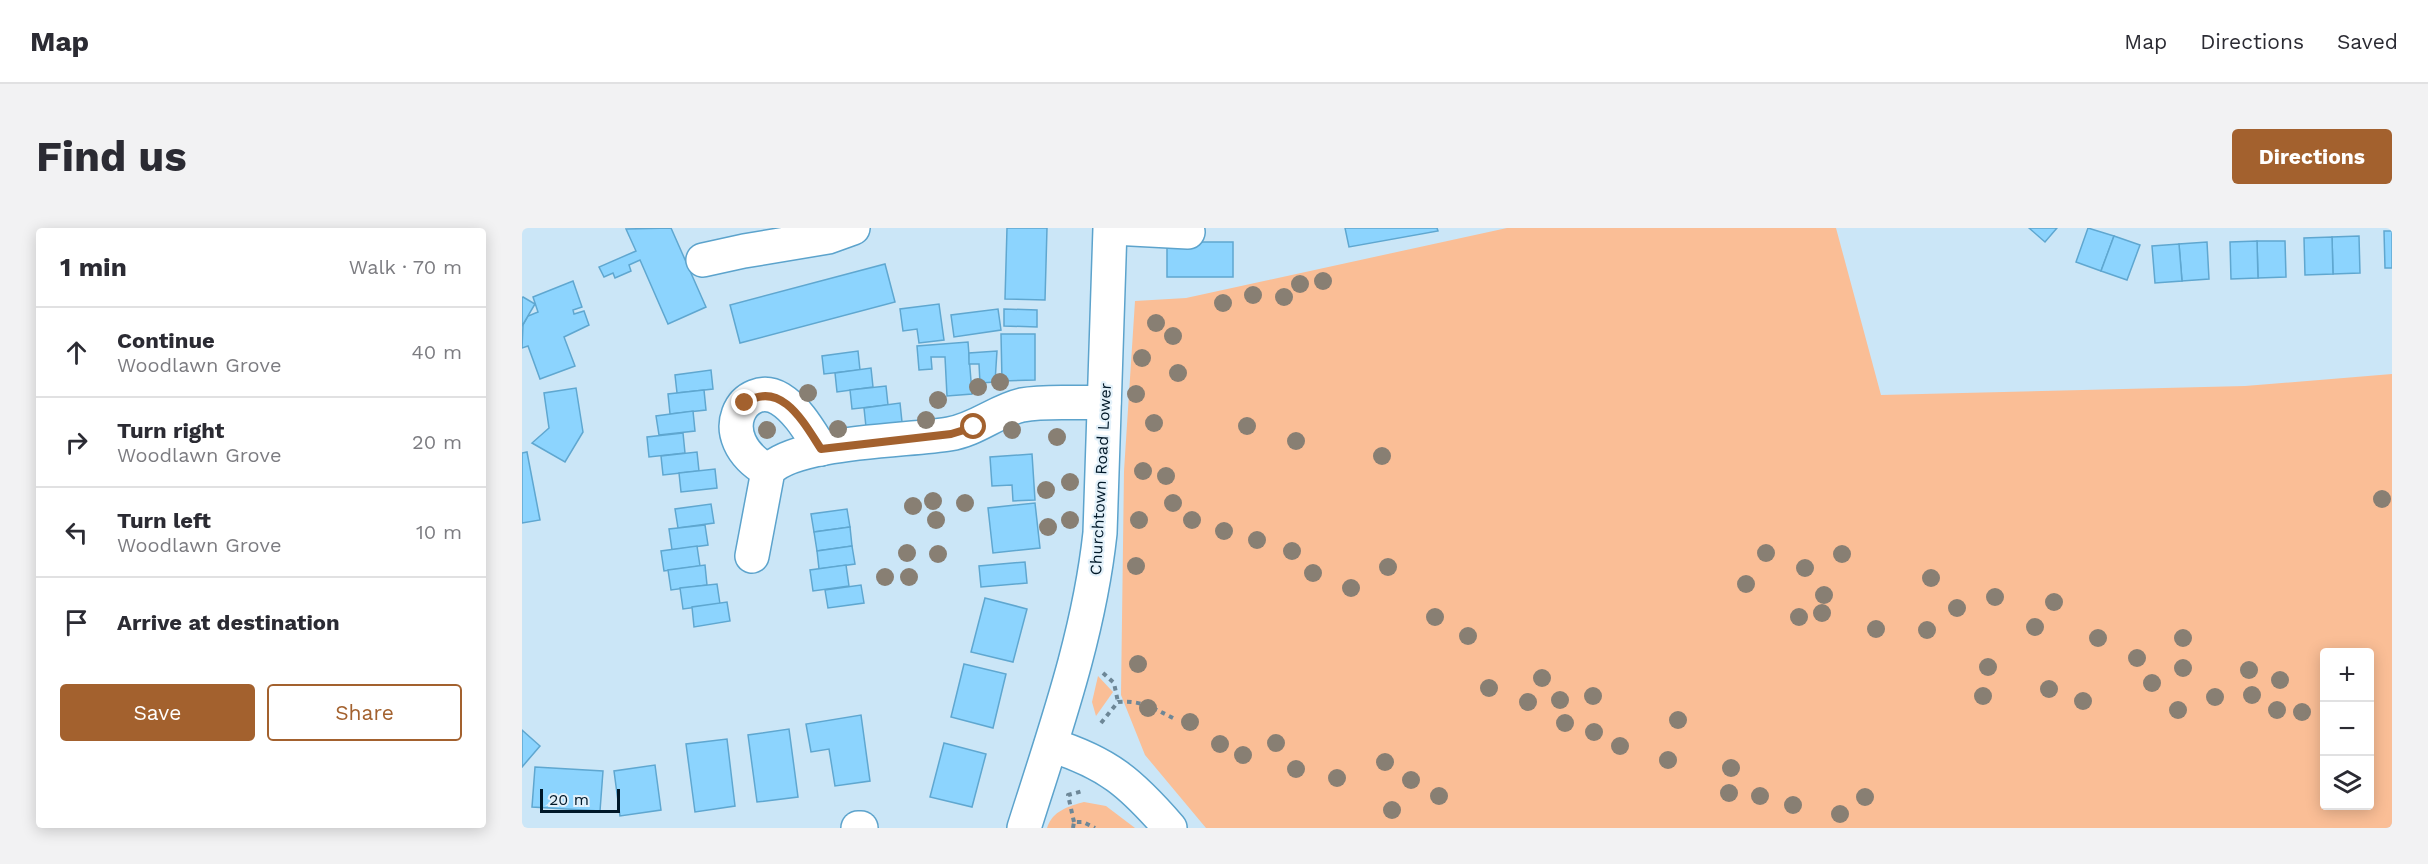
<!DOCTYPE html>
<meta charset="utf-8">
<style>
:root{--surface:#fff;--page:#f2f2f3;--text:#2b2b33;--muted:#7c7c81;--line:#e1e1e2;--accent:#a3612e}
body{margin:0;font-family:"Work Sans",sans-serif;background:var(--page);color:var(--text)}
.controls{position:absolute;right:18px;bottom:18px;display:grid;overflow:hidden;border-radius:6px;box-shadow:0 3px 15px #0003}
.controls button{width:54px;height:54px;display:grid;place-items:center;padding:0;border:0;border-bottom:2px solid var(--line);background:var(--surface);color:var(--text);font:30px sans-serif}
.scale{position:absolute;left:18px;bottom:15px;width:80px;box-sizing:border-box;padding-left:6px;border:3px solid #001828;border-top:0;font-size:16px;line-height:21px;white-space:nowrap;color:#001828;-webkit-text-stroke:4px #e3f1fa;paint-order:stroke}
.stop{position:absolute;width:18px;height:18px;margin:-14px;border:4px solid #a3612e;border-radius:50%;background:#fff}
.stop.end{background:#a3612e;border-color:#fff;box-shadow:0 2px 6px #0008}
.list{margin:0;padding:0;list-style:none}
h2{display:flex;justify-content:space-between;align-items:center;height:78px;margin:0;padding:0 24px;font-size:26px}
h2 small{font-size:20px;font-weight:400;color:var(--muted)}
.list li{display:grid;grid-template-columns:39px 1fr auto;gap:18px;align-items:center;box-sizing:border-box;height:90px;padding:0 24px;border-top:2px solid var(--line)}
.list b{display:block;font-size:22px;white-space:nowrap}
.list p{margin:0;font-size:20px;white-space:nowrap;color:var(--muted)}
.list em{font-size:20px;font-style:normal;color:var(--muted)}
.actions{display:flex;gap:12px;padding:18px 24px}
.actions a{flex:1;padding:14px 0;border:2px solid var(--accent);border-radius:6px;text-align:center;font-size:21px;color:var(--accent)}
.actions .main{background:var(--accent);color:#fff}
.icon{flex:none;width:33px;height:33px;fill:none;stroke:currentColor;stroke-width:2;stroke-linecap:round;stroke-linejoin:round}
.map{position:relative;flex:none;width:1870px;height:600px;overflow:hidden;border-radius:6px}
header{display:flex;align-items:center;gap:36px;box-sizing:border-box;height:84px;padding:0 30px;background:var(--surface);border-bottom:2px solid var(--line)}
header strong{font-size:28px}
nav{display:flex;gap:33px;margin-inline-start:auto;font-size:21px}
.intro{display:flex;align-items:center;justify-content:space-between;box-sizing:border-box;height:144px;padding:0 36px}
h1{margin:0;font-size:42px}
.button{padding:15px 27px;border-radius:6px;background:var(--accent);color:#fff;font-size:21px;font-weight:700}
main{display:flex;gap:36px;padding:0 36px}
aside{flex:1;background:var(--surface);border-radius:6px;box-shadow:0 3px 15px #0003}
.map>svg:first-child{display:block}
</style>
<header>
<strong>Map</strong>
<nav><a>Map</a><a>Directions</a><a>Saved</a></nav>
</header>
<div class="intro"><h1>Find us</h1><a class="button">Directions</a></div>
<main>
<aside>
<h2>1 min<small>Walk · 70 m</small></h2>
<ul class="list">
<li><svg class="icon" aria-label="ahead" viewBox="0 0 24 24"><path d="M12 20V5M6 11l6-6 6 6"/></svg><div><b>Continue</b><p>Woodlawn Grove</p></div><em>40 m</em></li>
<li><svg class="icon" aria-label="right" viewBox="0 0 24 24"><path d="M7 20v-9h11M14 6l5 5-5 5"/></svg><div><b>Turn right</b><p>Woodlawn Grove</p></div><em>20 m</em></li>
<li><svg class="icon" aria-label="left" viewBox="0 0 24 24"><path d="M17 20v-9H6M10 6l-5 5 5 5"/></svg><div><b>Turn left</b><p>Woodlawn Grove</p></div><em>10 m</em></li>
<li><svg class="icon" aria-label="arrive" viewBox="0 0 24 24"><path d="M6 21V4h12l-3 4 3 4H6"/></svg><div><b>Arrive at destination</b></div></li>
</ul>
<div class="actions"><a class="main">Save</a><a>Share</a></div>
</aside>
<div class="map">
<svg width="1870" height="600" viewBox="0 0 1870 600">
<rect width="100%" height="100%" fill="#cbe6f7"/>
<g fill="#fabe96" fill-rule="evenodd">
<path d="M985,0H1314L1359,167L1723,158L1870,146V600H684L623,527L599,467L602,243L613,73L664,70ZM1802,424H1848V578H1802Z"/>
<path d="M576,448L591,464L574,488L570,474Z"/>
<path d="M562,574L584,578L613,600H525C530,583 547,578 562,574Z"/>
</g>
<g fill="#8cd4fe" stroke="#5fa7d0" stroke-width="1.5">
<path d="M149,0L184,79L146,96L118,32L107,37L109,43L93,50L91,45L82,49L77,39L114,23L104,1Z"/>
<path d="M485,0H525L523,72L483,71Z"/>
<path d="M823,0H915L916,3L827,19Z"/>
<path d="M1507,0H1535L1523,14Z"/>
<path d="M1566,0L1592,8L1579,43L1554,34Z"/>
<path d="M1862,3H1870V40H1863Z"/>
<path d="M1592,8L1618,17L1605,52L1579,43Z"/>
<path d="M1837,8L1838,45L1811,46L1810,9Z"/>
<path d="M1810,9L1811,46L1783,47L1782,10Z"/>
<path d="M1735,13H1763L1764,49L1736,50Z"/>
<path d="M1735,13L1736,50L1709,51L1708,14Z"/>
<rect x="645" y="14" width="66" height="35"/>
<path d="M1685,14L1687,51L1660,53L1657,16Z"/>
<path d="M1657,16L1660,53L1633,55L1630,18Z"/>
<path d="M363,36L373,74L218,115L208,77Z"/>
<path d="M51,53L60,79L51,82L52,86L62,83L67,97L42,109L53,138L18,151L6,118L0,120L1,97L6,88L16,84L11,69Z"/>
<path d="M1,69L13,76L0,98V70Z"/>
<path d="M417,76L422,112L397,115L395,101L381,103L378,81Z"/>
<path d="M476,81L479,102L432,109L429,87Z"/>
<path d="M482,81L515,82V99L482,98Z"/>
<path d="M479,106H513V152L480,153Z"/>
<path d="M446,114L450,166L425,168L423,129H409L410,141L397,142L395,118Z"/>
<path d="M336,123L338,142L302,146L300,128Z"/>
<path d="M475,123L473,154L458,155L457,136H447V125Z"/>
<path d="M349,140L351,159L315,164L313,145Z"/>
<path d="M189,142L191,161L155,165L153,147Z"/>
<path d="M364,158L366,177L330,181L328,162Z"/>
<path d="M54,160L61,204L43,234L10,215L27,200L22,165Z"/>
<path d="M182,162L184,182L148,186L146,166Z"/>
<path d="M378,175L380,194L344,199L342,180Z"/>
<path d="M171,183L173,203L137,207L134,188Z"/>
<path d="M161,205L163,225L127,229L125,209Z"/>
<path d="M5,224L18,292L0,295V225Z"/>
<path d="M175,224L177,243L141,247L139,228Z"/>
<path d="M510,226L513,272L491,273L490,257L470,258L468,229Z"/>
<path d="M193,241L195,260L159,264L157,245Z"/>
<path d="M513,275L518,320L471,325L466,280Z"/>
<path d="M189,276L192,295L156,300L153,281Z"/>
<path d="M325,281L328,299L292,304L289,286Z"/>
<path d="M183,297L186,317L150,322L147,301Z"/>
<path d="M328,299L330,318L295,323L292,304Z"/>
<path d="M175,318L178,338L142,343L139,323Z"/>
<path d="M330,318L333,336L297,341L295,323Z"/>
<path d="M503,334L505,355L459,359L457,338Z"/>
<path d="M183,337L185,357L149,362L146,342Z"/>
<path d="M324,337L327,358L291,363L288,342Z"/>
<path d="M195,356L198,376L161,381L158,360Z"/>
<path d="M339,357L342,375L306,380L303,362Z"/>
<path d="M463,370L505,381L491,434L449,424Z"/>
<path d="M205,374L208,393L172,399L170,379Z"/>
<path d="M442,436L484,446L471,500L429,489Z"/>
<path d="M339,487L348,553L313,558L307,521L289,524L284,496Z"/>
<path d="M267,501L276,569L235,574L226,507Z"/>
<path d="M0,502L18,518L0,539Z"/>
<path d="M205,511L213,578L173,584L164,516Z"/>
<path d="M422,515L464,526L450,579L408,569Z"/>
<path d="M133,537L139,582L98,588L92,543Z"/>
<path d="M13,539L81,543L78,583L10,579Z"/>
</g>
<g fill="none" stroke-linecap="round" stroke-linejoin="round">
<g stroke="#5ca3cc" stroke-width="36">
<g id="minor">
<path d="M591,0L666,4"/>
<path d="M181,32L222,23L306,9L331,0"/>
<path d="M246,243C186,208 223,150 258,171C276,182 288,204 299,221"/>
<path d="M230,328L246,243C272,213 385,213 427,206C454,202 474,183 500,177C526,172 555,176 582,174"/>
<path d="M529,517C586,535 609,555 648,600"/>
<path d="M336,600H339"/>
<path d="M502,600C533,502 567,407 578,305L588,0"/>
</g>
</g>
<g stroke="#6d8797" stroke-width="4" stroke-dasharray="4.5 4.5" stroke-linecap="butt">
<path d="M581,445L592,455L596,474"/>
<path d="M579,495L596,474C619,472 631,480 651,490"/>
<path d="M552,594L546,567L561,563"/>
<path d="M551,600L552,594H561L573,600"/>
</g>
<use href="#minor" stroke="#fff" stroke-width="33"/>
</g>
<g fill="#887f73">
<circle cx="801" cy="53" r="9"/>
<circle cx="778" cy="56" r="9"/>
<circle cx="731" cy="67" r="9"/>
<circle cx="762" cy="69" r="9"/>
<circle cx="701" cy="75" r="9"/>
<circle cx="634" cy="95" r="9"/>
<circle cx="651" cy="108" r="9"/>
<circle cx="620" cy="130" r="9"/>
<circle cx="656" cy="145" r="9"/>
<circle cx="478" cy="154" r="9"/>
<circle cx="456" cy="159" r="9"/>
<circle cx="286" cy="165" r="9"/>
<circle cx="614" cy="166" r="9"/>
<circle cx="416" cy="172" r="9"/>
<circle cx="404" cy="192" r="9"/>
<circle cx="632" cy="195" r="9"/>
<circle cx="725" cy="198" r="9"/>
<circle cx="316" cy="201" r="9"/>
<circle cx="245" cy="202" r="9"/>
<circle cx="490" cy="202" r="9"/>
<circle cx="535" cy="209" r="9"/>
<circle cx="774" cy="213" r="9"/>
<circle cx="860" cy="228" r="9"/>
<circle cx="621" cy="243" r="9"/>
<circle cx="644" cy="248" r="9"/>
<circle cx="548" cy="254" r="9"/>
<circle cx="524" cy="262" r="9"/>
<circle cx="1860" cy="271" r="9"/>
<circle cx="411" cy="273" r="9"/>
<circle cx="443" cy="275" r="9"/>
<circle cx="651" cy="275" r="9"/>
<circle cx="391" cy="278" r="9"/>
<circle cx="414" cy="292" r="9"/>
<circle cx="548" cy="292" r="9"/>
<circle cx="617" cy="292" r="9"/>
<circle cx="670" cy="292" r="9"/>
<circle cx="526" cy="299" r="9"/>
<circle cx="702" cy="303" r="9"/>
<circle cx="735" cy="312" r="9"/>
<circle cx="770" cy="323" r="9"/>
<circle cx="385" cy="325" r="9"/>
<circle cx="1244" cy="325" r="9"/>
<circle cx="416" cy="326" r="9"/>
<circle cx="1320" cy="326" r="9"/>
<circle cx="614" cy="338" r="9"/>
<circle cx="866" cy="339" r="9"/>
<circle cx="1283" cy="340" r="9"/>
<circle cx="791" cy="345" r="9"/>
<circle cx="363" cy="349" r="9"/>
<circle cx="387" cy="349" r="9"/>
<circle cx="1409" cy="350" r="9"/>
<circle cx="1224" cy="356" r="9"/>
<circle cx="829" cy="360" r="9"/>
<circle cx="1302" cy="367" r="9"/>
<circle cx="1473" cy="369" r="9"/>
<circle cx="1532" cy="374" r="9"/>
<circle cx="1435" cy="380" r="9"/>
<circle cx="1300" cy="385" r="9"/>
<circle cx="913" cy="389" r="9"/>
<circle cx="1277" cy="389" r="9"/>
<circle cx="1513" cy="399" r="9"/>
<circle cx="1354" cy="401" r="9"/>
<circle cx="1405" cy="402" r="9"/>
<circle cx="946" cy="408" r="9"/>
<circle cx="1576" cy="410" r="9"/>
<circle cx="1661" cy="410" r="9"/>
<circle cx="1615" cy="430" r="9"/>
<circle cx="616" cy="436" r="9"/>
<circle cx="1466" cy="439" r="9"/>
<circle cx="1661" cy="440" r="9"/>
<circle cx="1727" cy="442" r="9"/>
<circle cx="1020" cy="450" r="9"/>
<circle cx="1758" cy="452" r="9"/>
<circle cx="1630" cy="455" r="9"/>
<circle cx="967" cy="460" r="9"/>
<circle cx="1527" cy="461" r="9"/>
<circle cx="1730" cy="467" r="9"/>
<circle cx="1071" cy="468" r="9"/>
<circle cx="1461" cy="468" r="9"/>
<circle cx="1693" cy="469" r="9"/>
<circle cx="1038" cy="472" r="9"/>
<circle cx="1561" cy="473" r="9"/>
<circle cx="1006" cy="474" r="9"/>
<circle cx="626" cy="480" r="9"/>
<circle cx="1656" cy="482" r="9"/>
<circle cx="1755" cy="482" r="9"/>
<circle cx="1780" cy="484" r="9"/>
<circle cx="1156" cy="492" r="9"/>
<circle cx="668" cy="494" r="9"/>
<circle cx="1043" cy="495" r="9"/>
<circle cx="1072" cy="504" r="9"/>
<circle cx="754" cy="515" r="9"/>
<circle cx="698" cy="516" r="9"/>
<circle cx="1098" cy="518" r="9"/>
<circle cx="721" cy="527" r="9"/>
<circle cx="1146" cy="532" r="9"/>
<circle cx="863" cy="534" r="9"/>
<circle cx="1209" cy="540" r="9"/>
<circle cx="774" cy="541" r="9"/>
<circle cx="815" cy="550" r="9"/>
<circle cx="889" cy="552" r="9"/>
<circle cx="1207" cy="565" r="9"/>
<circle cx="917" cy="568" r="9"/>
<circle cx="1238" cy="568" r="9"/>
<circle cx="1343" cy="569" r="9"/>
<circle cx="1271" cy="577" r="9"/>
<circle cx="870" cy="582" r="9"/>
<circle cx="1318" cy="586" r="9"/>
</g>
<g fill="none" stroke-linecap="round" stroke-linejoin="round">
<path stroke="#a3612e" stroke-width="8" d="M223,175C259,151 282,195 299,221L429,206L452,199"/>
</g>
<g text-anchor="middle" stroke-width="4.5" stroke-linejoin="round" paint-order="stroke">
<g font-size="16" fill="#001828" stroke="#e3f1fa">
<text transform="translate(578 251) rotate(-87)" y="6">Churchtown Road Lower</text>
</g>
</g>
</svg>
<div class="controls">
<button>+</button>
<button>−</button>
<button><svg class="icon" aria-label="layers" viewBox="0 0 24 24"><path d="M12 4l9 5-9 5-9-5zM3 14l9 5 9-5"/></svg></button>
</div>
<div class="scale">20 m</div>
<div class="stop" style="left:452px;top:199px"></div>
<div class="stop end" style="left:223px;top:175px"></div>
</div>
</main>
